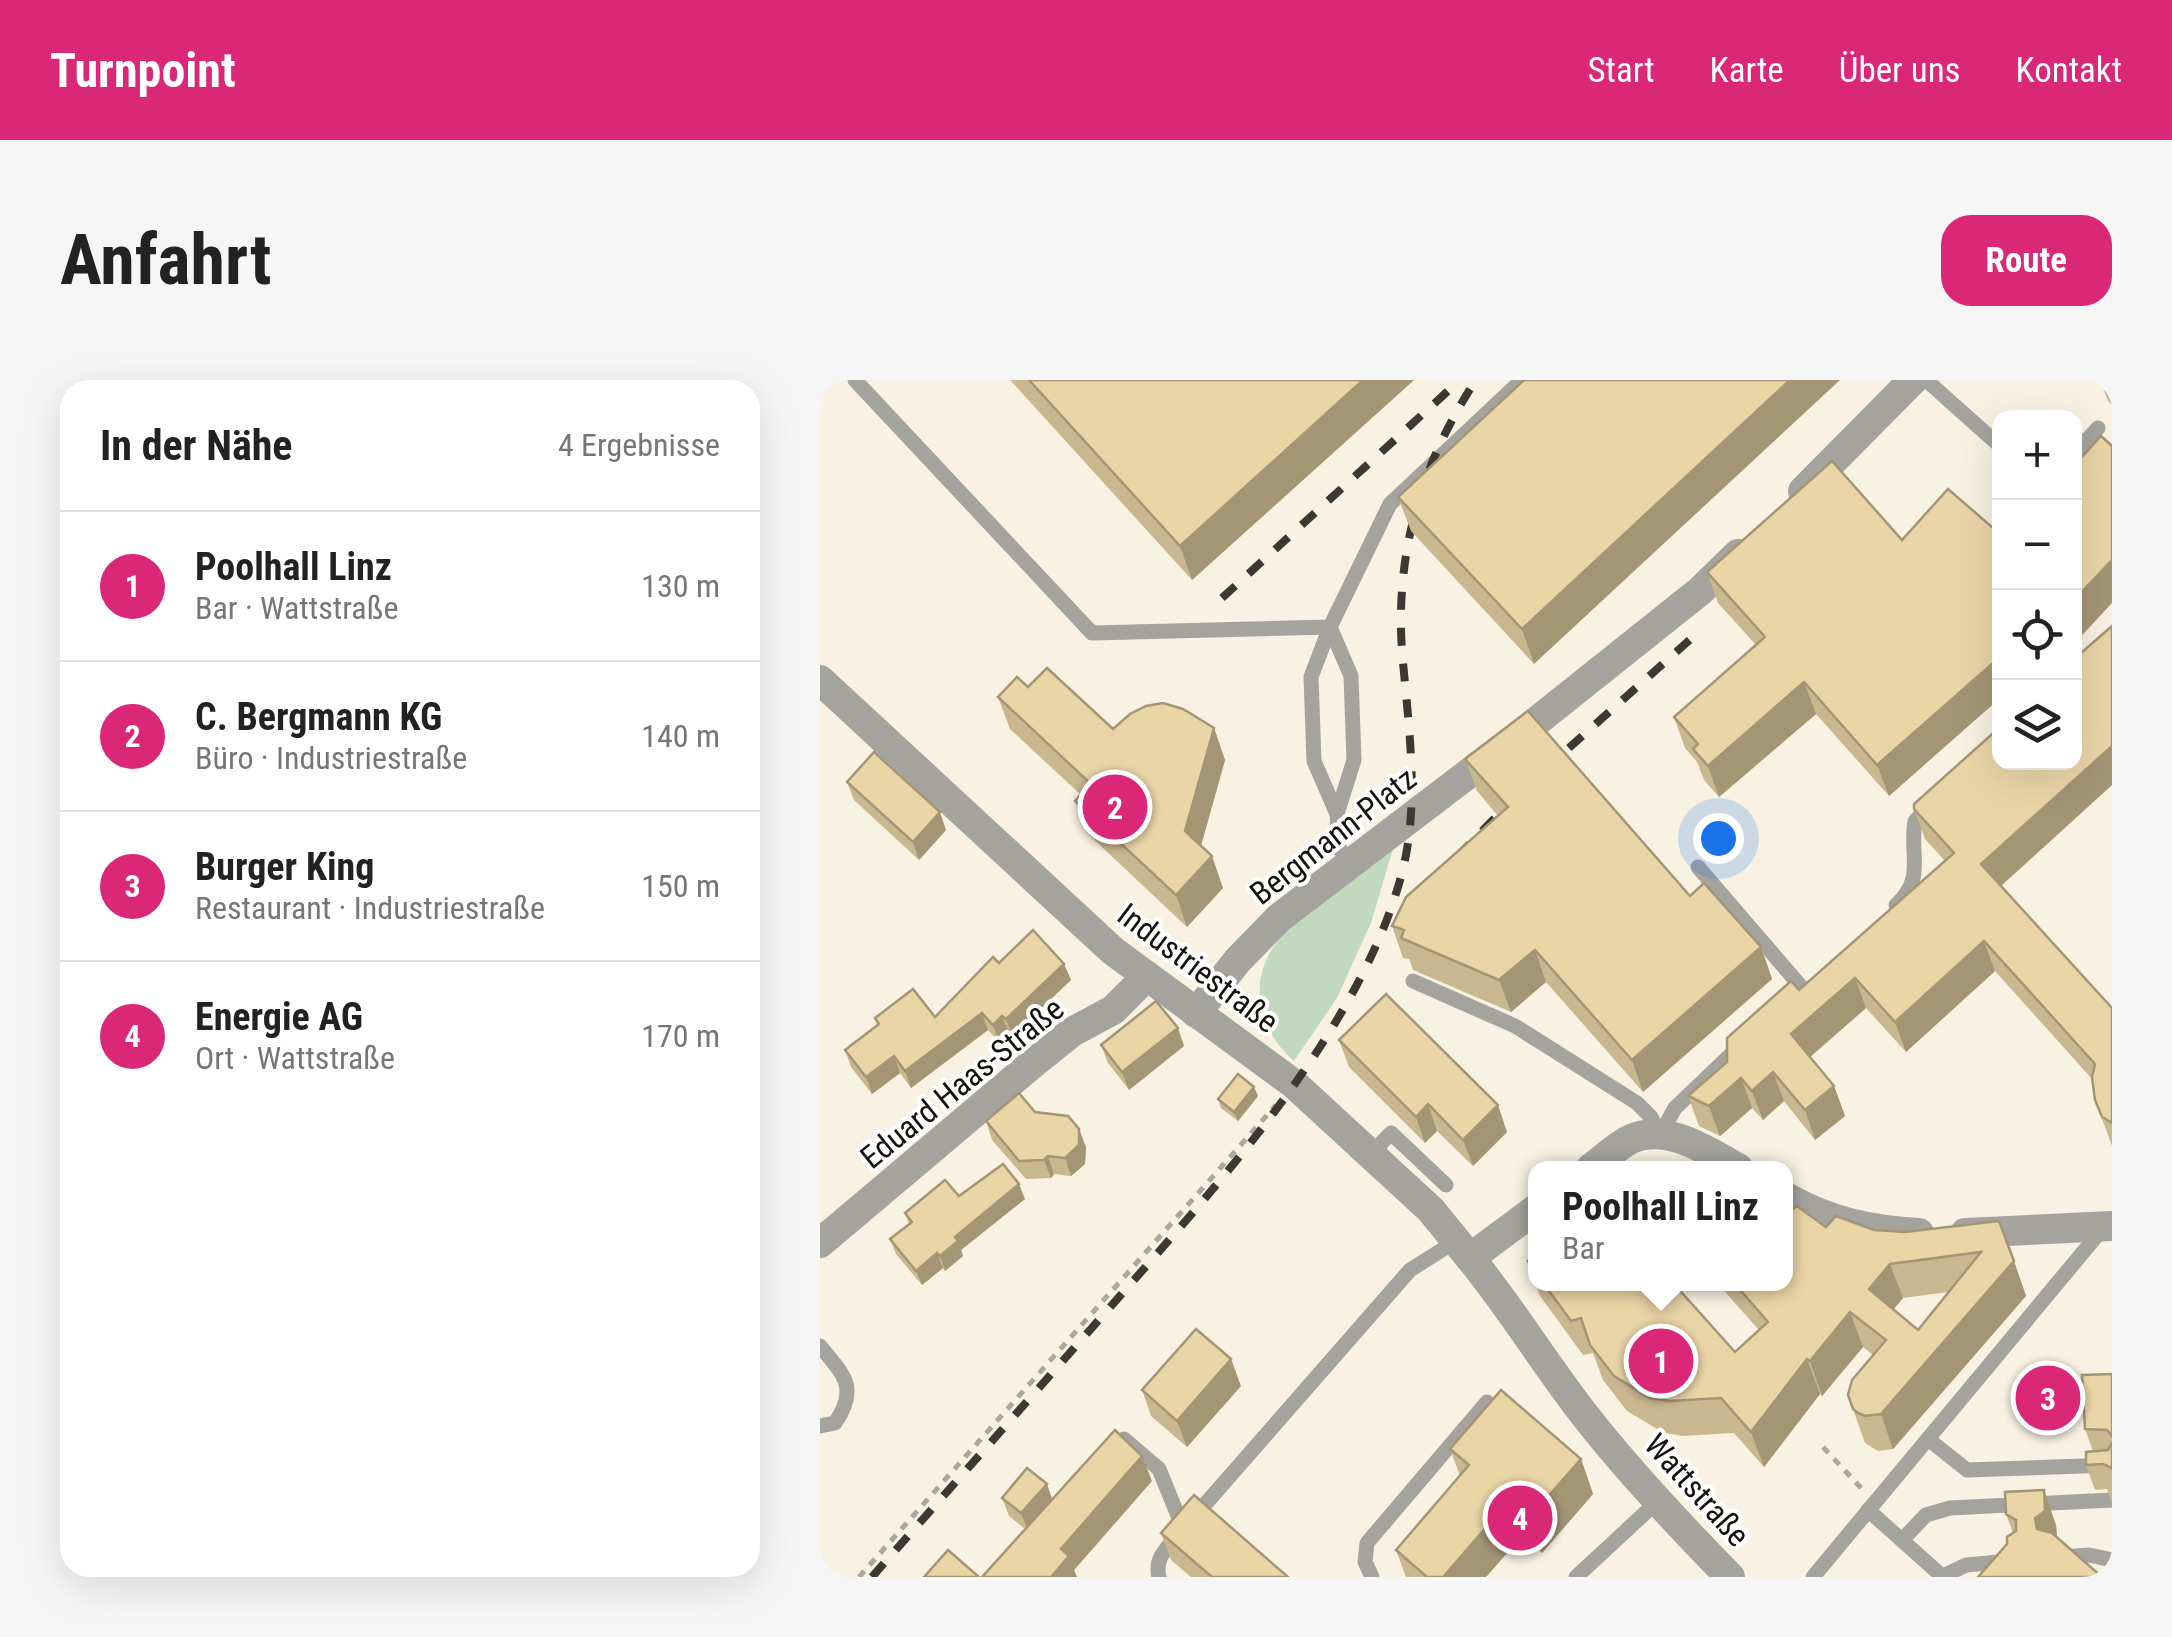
<!DOCTYPE html>
<html lang="de">
<meta charset="utf-8">
<style>
:root{--surface:#fff;--page:#f6f6f6;--text:#222;--muted:#767676;--line:#e0e0e0;--accent:#db2777}
body{margin:0;font-family:"Roboto Condensed",sans-serif;background:var(--page);color:var(--text)}
.controls{position:absolute;right:30px;top:30px;display:grid;overflow:hidden;border-radius:20px;box-shadow:0 10px 40px #0002}
.controls button{width:90px;height:90px;display:grid;place-items:center;padding:0;border:0;border-bottom:2px solid var(--line);background:var(--surface);color:var(--text);font:50px sans-serif}
.you{position:absolute;left:898px;top:458px;width:35px;height:35px;margin:-25px;border:8px solid #fff;border-radius:50%;background:#1a73e8;box-shadow:0 0 0 15px #1a73e833}
.badge{display:grid;place-items:center;width:65px;height:65px;border-radius:50%;background:var(--accent);color:#fff;font-size:32px;font-weight:700}
.pin{position:absolute;translate:-50% -50%;border:5px solid #fff;box-shadow:0 2px 10px #0006}
.popup{position:absolute;left:708px;top:781px;width:265px;height:130px;box-sizing:border-box;display:grid;place-content:center;border-radius:20px;background:var(--surface);filter:drop-shadow(0 2px 8px #0005);font-size:32px;white-space:nowrap;color:var(--muted)}
.popup b{font-size:38px;color:var(--text)}
.popup::after{content:'';position:absolute;left:50%;top:100%;margin-left:-20px;border:20px solid transparent;border-top-color:var(--surface)}
.list{margin:0;padding:0;list-style:none}
h2{display:flex;justify-content:space-between;align-items:center;height:130px;margin:0;padding:0 40px;font-size:42px}
h2 small{font-size:32px;font-weight:400;color:var(--muted)}
.list li{display:grid;grid-template-columns:65px 1fr auto;gap:30px;align-items:center;box-sizing:border-box;height:150px;padding:0 40px;border-top:2px solid var(--line)}
.list b{display:block;font-size:38px;white-space:nowrap}
.list p{margin:0;font-size:32px;white-space:nowrap;color:var(--muted)}
.list em{font-size:32px;font-style:normal;color:var(--muted)}
.icon{flex:none;width:55px;height:55px;fill:none;stroke:currentColor;stroke-width:2;stroke-linecap:round;stroke-linejoin:round}
.map{position:relative;flex:none;width:1292px;height:1197px;overflow:hidden;border-radius:30px}
header{display:flex;align-items:center;gap:60px;box-sizing:border-box;height:140px;padding:0 50px;background:var(--accent);color:#fff}
header strong{font-size:48px}
nav{display:flex;gap:55px;margin-inline-start:auto;font-size:35px}
.intro{display:flex;align-items:center;justify-content:space-between;box-sizing:border-box;height:240px;padding:0 60px}
h1{margin:0;font-size:70px}
.button{padding:25px 45px;border-radius:30px;background:var(--accent);color:#fff;font-size:35px;font-weight:700}
main{display:flex;gap:60px;padding:0 60px}
aside{flex:1;background:var(--surface);border-radius:30px;box-shadow:0 10px 40px #0002}
.map>svg:first-child{display:block}
</style>
<header>
<strong>Turnpoint</strong>
<nav><a>Start</a><a>Karte</a><a>Über uns</a><a>Kontakt</a></nav>
</header>
<div class="intro"><h1>Anfahrt</h1><a class="button">Route</a></div>
<main>
<aside>
<h2>In der Nähe<small>4 Ergebnisse</small></h2>
<ul class="list">
<li><span class="badge">1</span><div><b>Poolhall Linz</b><p>Bar · Wattstraße</p></div><em>130 m</em></li>
<li><span class="badge">2</span><div><b>C. Bergmann KG</b><p>Büro · Industriestraße</p></div><em>140 m</em></li>
<li><span class="badge">3</span><div><b>Burger King</b><p>Restaurant · Industriestraße</p></div><em>150 m</em></li>
<li><span class="badge">4</span><div><b>Energie AG</b><p>Ort · Wattstraße</p></div><em>170 m</em></li>
</ul>
</aside>
<div class="map">
<svg width="1292" height="1197" viewBox="0 0 1292 1197">
<rect width="100%" height="100%" fill="#f9f2e3"/>
<path fill="#c1d9bc" d="M573,469L551,543L517,618L474,681C436,648 426,596 462,556C472,545 487,536 498,526C523,507 548,488 573,469Z"/>
<g fill="none" stroke-linecap="round" stroke-linejoin="round">
<g stroke="#aca79b" stroke-width="5" stroke-dasharray="8 8" stroke-linecap="butt">
<path d="M1003,1067L1042,1109"/>
<path d="M39,1197L456,725"/>
</g>
<g stroke="#a5a39d" stroke-width="15">
<path d="M35,0L272,253L510,247L570,124L702,0"/>
<path d="M1106,0L1180,66"/>
<path d="M1254,74L1278,48"/>
<path d="M510,247L491,297L494,381L517,434L519,468L531,484"/>
<path d="M510,247L531,296L534,380L517,434"/>
<path d="M878,487L983,609"/>
<path d="M1076,525C1106,498 1089,475 1095,441L1109,426"/>
<path d="M593,601L695,646L817,723L831,737L840,755"/>
<path d="M840,755L855,728L922,664"/>
<path d="M550,775L571,753L626,805"/>
<path d="M0,966C24,995 39,1008 15,1043L0,1046"/>
<path d="M1108,1059L1147,1090L1292,1085"/>
<path d="M298,1067L304,1059L339,1089L363,1148"/>
<path d="M1048,1130L1122,1196"/>
<path d="M374,1137L590,890L636,861"/>
<path d="M1082,1160L1106,1135L1130,1128L1292,1120"/>
<path d="M1242,1177L1269,1175L1292,1180"/>
<path d="M339,1197C334,1178 347,1168 359,1154"/>
<path d="M552,1197L545,1182L547,1163L667,1022"/>
<path d="M756,1197L838,1121"/>
<path d="M993,1197L1284,847"/>
<path d="M1121,1197L1146,1185L1190,1181"/>
</g>
<g stroke="#a5a39d" stroke-width="30">
<path d="M983,111L1093,0"/>
<path d="M0,300L293,571L474,704L611,830L650,878L716,829"/>
<path d="M376,633L418,580L459,538L707,349L880,211L918,174"/>
<path d="M771,788C783,779 797,766 811,759C847,743 888,771 918,788"/>
<path d="M966,817C1009,842 1050,850 1099,853"/>
<path d="M1145,853L1292,846"/>
<path d="M0,863L211,685L252,652L293,630L327,596"/>
</g>
<path stroke="#a5a39d" stroke-width="30" d="M650,878C692,929 726,986 767,1038C811,1094 860,1146 910,1197"/>
<g stroke="#3c3932" stroke-width="8" stroke-dasharray="18 18" stroke-linecap="butt">
<path d="M402,218L640,0"/>
<path d="M722,392L874,256"/>
<path d="M637,477L696,416"/>
<path d="M52,1197C132,1106 212,1016 292,925C398,804 543,648 583,489C600,419 588,342 582,271C575,172 602,82 656,0"/>
</g>
</g>
<g fill="#c9b790" fill-rule="evenodd">
<path d="M190,0H594L372,200Z"/>
<path d="M704,0L714,284L591,151L578,117Z"/>
<path d="M1280,0H1292V25L1288,21Z"/>
<path d="M1180,154V318L1069,416L996,334L899,417L884,400L877,382L865,368L854,337L936,265L898,223L887,192L1082,160Z"/>
<path d="M1292,246V405L1181,506L1292,628V766L1275,720L1272,699L1175,591L1086,672L1046,628L990,677L1014,706L1025,736L995,760L964,721L943,740L932,728L900,756L879,746L868,716L907,682L979,610L1125,481L1105,459L1094,429Z"/>
<path d="M208,307L293,349L394,348L405,380L381,466L403,508L367,547L267,453L255,421L261,415L190,349L178,317Z"/>
<path d="M645,379L870,516L941,567L952,599L823,712L726,602L691,632L593,590L589,579L583,578L572,546L678,436L657,411Z"/>
<path d="M27,402L126,450L99,480L34,420Z"/>
<path d="M179,583L244,584L251,600L192,656L189,653L179,662L168,650L91,708L80,693L52,714L31,687L25,670L57,645L55,638L115,637Z"/>
<path d="M519,660L687,752L653,786L617,751L605,763L529,687Z"/>
<path d="M281,665L364,666L309,710L288,683Z"/>
<path d="M438,716L418,741L401,728L398,719Z"/>
<path d="M215,732L266,767L265,784L251,796L234,794L231,798L206,799L172,760L166,741Z"/>
<path d="M139,816L205,819L141,870L143,876L125,891L123,888L102,905L76,874L70,859L89,844L85,833Z"/>
<path d="M971,830L1006,847L1085,852L1179,841L1206,916L1073,1069L1058,1071L1045,1063L1028,1015L1053,975L1043,967L1002,1016L1000,1014L944,1087L914,1053L862,1056L842,1052L807,1031L783,1000L773,973L763,975L720,916L708,881L716,878V904H854L915,972L939,950L898,904H966ZM1128,912L1098,950L1074,929L1083,918Z"/>
<path d="M1292,994V1124L1287,1109L1275,1110L1266,1085L1273,1071L1265,1049Z"/>
<path d="M421,1006L367,1067L331,1036L322,1010Z"/>
<path d="M630,1069L761,1079L773,1114L722,1173L702,1156L666,1197H586L576,1170L640,1096Z"/>
<path d="M332,1101L254,1190L257,1197H162L205,1149L189,1136L182,1118L227,1104L232,1119Z"/>
<path d="M1186,1134L1236,1145L1237,1158L1187,1164L1193,1153Z"/>
<path d="M341,1153L468,1197H371L351,1180Z"/>
</g>
<g fill="#a49575">
<path d="M543,0H594L372,200L360,166Z"/>
<path d="M970,0H1020L714,284L702,249Z"/>
<path d="M1292,180V223L1254,264V220Z"/>
<path d="M1180,277V318L1069,416L1057,385Z"/>
<path d="M984,302L996,334L899,417L888,386Z"/>
<path d="M394,348L405,380L376,483L365,451Z"/>
<path d="M1292,366V405L1172,514L1161,484Z"/>
<path d="M120,432L126,450L99,480L93,462Z"/>
<path d="M392,476L403,508L367,547L356,515Z"/>
<path d="M1164,561L1175,591L1086,672L1075,642Z"/>
<path d="M941,567L952,599L823,712L812,680Z"/>
<path d="M715,570L726,602L691,632L679,600Z"/>
<path d="M244,584L251,600L192,656L186,639Z"/>
<path d="M1035,598L1046,628L982,684L971,654Z"/>
<path d="M162,633L168,650L91,708L85,691Z"/>
<path d="M182,636L189,653L179,662L173,645Z"/>
<path d="M358,648L364,666L309,710L302,692Z"/>
<path d="M74,676L80,693L52,714L46,697Z"/>
<path d="M953,692L964,721L943,740L932,711Z"/>
<path d="M921,698L932,728L900,756L889,726Z"/>
<path d="M1014,706L1025,736L995,760L985,730Z"/>
<path d="M434,707L438,716L418,741L414,732Z"/>
<path d="M608,724L617,751L605,763L596,737Z"/>
<path d="M678,725L687,752L653,786L643,760Z"/>
<path d="M259,749L266,767L265,784L251,796L245,778Z"/>
<path d="M228,776L234,794L231,798L224,780Z"/>
<path d="M199,804L205,819L141,870L143,876L125,891L120,876L135,857Z"/>
<path d="M117,873L123,888L102,905L96,891Z"/>
<path d="M1194,881L1206,916L1073,1069L1061,1034Z"/>
<path d="M1070,884L1083,918L1062,943L1049,909Z"/>
<path d="M1030,932L1043,967L1002,1016L990,981Z"/>
<path d="M411,979L421,1006L367,1067L357,1041Z"/>
<path d="M987,979L1000,1014L944,1087L931,1052Z"/>
<path d="M322,1076L332,1101L254,1190L257,1197H231L241,1169Z"/>
<path d="M761,1079L773,1114L722,1173L709,1138Z"/>
<path d="M227,1104L233,1122L208,1151L201,1133Z"/>
<path d="M1224,1110L1236,1145L1238,1166L1217,1149L1215,1138Z"/>
<path d="M689,1121L702,1156L666,1197H623Z"/>
</g>
<g fill="#ead5a7" stroke="#a49575" stroke-width="2.5" fill-rule="evenodd">
<path d="M209,0H543L360,166Z"/>
<path d="M704,0H970L702,249L578,117Z"/>
<path d="M1281,56L1292,66V180L1254,220V86Z"/>
<path d="M1012,81L1082,160L1128,109L1180,154V277L1057,385L984,302L888,386L873,369L878,364L854,337L945,257L887,192Z"/>
<path d="M1292,246V366L1161,484L1292,628V743L1282,737L1275,720L1272,697L1275,684L1164,561L1075,642L1035,598L971,654L1014,706L985,730L953,692L932,711L921,698L889,726L868,716L907,682V658L971,601L979,610L1134,473L1094,429V424L1180,347V382H1254V279Z"/>
<path d="M227,288L293,349L310,334L326,326L343,323L363,329L394,348L365,451L392,476L356,515L255,421L271,404L178,317L197,297L208,307Z"/>
<path d="M708,331L870,516L884,503L941,567L812,680L715,570L679,600L581,558L584,550L572,546L586,517L688,427L645,379Z"/>
<path d="M54,372L120,432L93,462L27,402Z"/>
<path d="M213,550L244,584L186,639L182,636L173,645L162,633L85,691L74,676L46,697L25,670L59,644L55,638L93,609L115,637L173,577L179,583Z"/>
<path d="M566,614L678,725L643,760L608,724L596,737L519,660Z"/>
<path d="M336,621L358,648L302,692L281,665Z"/>
<path d="M418,694L434,707L414,732L398,719Z"/>
<path d="M199,713L215,732L248,736L259,749V765L245,778L228,776L224,780L199,781L166,741Z"/>
<path d="M183,784L199,804L135,857L138,861L120,876L117,873L96,891L70,859L92,842L85,833L125,800L139,816Z"/>
<path d="M966,824L971,830L977,826L1006,847L1016,836L1054,850L1085,852L1179,841L1194,881L1061,1034L1045,1036L1038,1033L1033,1029L1028,1015L1032,1000L1066,960L1030,932L990,981L987,979L931,1052L901,1018L850,1021L830,1018L794,996L770,965L761,938L751,941L724,904H854L915,972L948,942L915,904H966ZM1161,872L1098,950L1049,909L1070,884Z"/>
<path d="M716,878V893L708,881Z"/>
<path d="M376,949L411,979L357,1041L322,1010Z"/>
<path d="M1292,994V1056L1287,1050L1265,1049L1262,995Z"/>
<path d="M681,1010L761,1079L709,1138L689,1121L623,1197H607L576,1170L649,1085L630,1069Z"/>
<path d="M295,1050L322,1076L241,1169L249,1176L231,1197H162Z"/>
<path d="M1292,1062V1090V1088L1283,1084L1266,1085V1072L1288,1070Z"/>
<path d="M207,1088L227,1104L201,1133L182,1118Z"/>
<path d="M1224,1110L1225,1131L1215,1138L1217,1149L1232,1153L1282,1197H1158L1187,1164V1157L1196,1151V1140L1186,1134L1185,1112Z"/>
<path d="M374,1115L468,1197H392L341,1153Z"/>
<path d="M128,1170L159,1197H104Z"/>
</g>
<g text-anchor="middle" stroke-width="8" stroke-linejoin="round" paint-order="stroke">
<g font-size="32" fill="#14120d" stroke="#fff">
<text transform="translate(513 456) rotate(-38)" y="11">Bergmann-Platz</text>
<text transform="translate(378 588) rotate(37)" y="11">Industriestraße</text>
<text transform="translate(142 703) rotate(-39)" y="11">Eduard Haas-Straße</text>
<text transform="translate(877 1110) rotate(48)" y="11">Wattstraße</text>
</g>
</g>
</svg>
<div class="controls">
<button>+</button>
<button>−</button>
<button><svg class="icon" aria-label="locate" viewBox="0 0 24 24"><circle cx="12" cy="12" r="6"/><path d="M12 2v4M12 18v4M2 12h4M18 12h4"/></svg></button>
<button><svg class="icon" aria-label="layers" viewBox="0 0 24 24"><path d="M12 4l9 5-9 5-9-5zM3 14l9 5 9-5"/></svg></button>
</div>
<div class="you"></div>
<div class="pin badge" style="left:841px;top:981px">1</div>
<div class="popup"><b>Poolhall Linz</b>Bar</div>
<div class="pin badge" style="left:295px;top:427px">2</div>
<div class="pin badge" style="left:1228px;top:1018px">3</div>
<div class="pin badge" style="left:700px;top:1138px">4</div>
</div>
</main>
